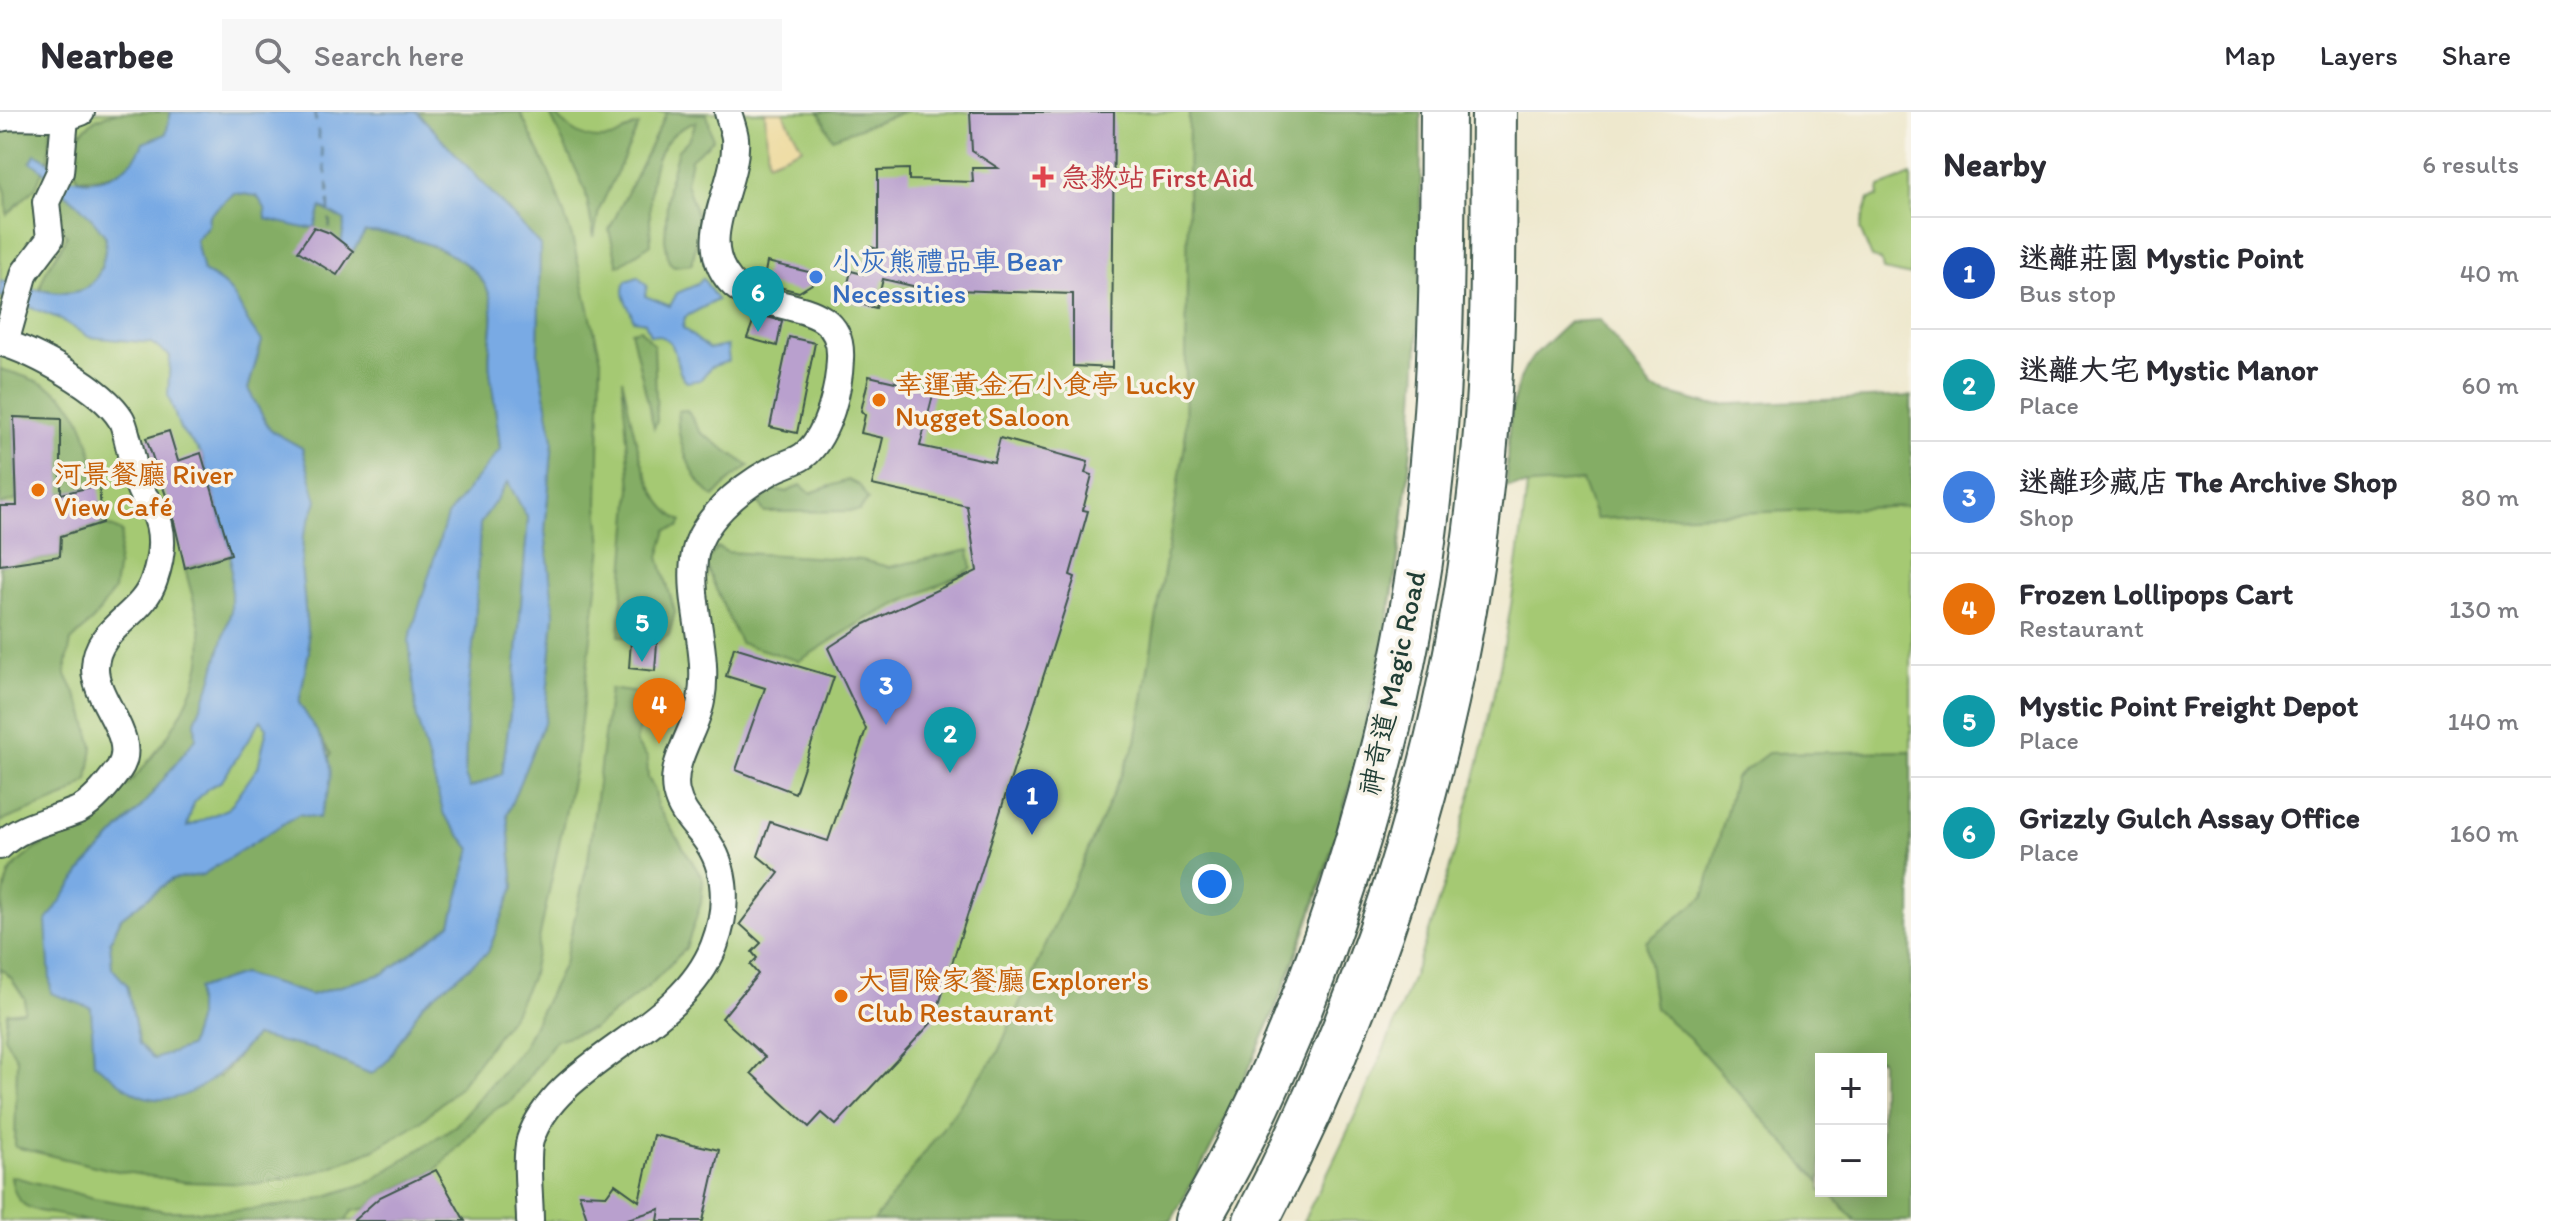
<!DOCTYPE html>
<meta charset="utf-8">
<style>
:root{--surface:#fff;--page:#f7f7f7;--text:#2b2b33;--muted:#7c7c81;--line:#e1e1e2;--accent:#0f766e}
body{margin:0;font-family:Itim,"LXGW WenKai TC",sans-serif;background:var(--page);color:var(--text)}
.controls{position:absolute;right:24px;bottom:24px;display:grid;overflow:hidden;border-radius:0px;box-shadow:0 4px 20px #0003}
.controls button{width:72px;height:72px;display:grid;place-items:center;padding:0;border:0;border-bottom:2px solid var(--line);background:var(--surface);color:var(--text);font:40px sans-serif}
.you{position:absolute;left:1212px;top:772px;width:28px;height:28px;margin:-20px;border:6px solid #fff;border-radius:50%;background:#1a73e8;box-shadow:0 0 0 12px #1a73e833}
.badge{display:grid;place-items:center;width:52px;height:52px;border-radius:50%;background:var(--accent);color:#fff;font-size:26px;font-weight:700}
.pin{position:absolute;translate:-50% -66px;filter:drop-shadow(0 2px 4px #0008)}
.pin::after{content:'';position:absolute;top:42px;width:28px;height:24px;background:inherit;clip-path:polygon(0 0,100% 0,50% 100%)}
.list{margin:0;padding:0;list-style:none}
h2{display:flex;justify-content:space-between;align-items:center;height:104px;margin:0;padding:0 32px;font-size:34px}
h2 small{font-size:26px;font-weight:400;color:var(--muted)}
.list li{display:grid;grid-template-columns:52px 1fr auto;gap:24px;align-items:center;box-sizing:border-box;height:112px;padding:0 32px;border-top:2px solid var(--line)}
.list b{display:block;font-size:30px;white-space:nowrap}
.list p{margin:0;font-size:26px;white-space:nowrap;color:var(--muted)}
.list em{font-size:26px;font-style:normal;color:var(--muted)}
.icon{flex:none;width:44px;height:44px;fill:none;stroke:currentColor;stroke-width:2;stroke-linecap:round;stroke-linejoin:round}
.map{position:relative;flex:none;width:1911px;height:1109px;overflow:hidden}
header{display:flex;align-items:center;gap:48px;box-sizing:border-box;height:112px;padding:0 40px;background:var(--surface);border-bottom:2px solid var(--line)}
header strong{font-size:38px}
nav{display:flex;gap:44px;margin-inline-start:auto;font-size:28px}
.search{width:560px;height:72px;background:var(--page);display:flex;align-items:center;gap:20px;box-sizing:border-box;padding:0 28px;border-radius:0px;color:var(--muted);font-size:30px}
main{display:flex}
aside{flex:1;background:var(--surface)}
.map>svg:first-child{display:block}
</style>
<header>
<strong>Nearbee</strong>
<div class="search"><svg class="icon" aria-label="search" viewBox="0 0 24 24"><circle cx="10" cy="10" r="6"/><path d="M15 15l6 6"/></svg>Search here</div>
<nav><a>Map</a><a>Layers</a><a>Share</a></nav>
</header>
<main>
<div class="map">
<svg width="1911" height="1109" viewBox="0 0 1911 1109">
<rect width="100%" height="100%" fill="#f7f3e8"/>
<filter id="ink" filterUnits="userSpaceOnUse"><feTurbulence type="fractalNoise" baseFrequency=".0125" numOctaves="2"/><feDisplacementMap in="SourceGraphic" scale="16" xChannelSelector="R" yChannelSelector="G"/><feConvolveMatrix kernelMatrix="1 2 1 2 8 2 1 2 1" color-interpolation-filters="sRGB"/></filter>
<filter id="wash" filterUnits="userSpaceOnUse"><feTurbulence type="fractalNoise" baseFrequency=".006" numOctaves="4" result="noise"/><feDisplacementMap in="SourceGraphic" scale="32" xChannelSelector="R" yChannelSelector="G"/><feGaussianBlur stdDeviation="1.8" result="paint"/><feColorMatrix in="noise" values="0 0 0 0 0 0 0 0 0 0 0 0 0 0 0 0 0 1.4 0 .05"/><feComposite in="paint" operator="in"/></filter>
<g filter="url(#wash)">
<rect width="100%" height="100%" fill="#eee8cd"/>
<g fill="#a5c973" stroke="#628354" stroke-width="2" fill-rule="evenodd">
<path d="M0,0H1421C1420,105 1420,210 1413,315C1398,517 1344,745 1261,930C1234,991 1201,1050 1171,1109H0Z"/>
<path d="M1911,63V164L1883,158L1881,148L1872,146L1860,117L1869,87L1878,85L1880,75Z"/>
<path d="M1911,325V1109H1303C1435,857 1506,615 1531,332ZM1821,947H1881V1079H1821Z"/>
</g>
<g fill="#84ad65" stroke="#52754c" stroke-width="2">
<path d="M118,0H171L166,22L143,31C133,62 108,66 78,67L72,52L73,27L96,7Z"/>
<path d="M417,0H520L551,65L572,125L601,247L598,393L602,434L576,650L531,866L514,901L459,975L421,1009L375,1037L323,1058L259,1072L185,1070L107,1057L15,1035L17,947L4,924L7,901L24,899L25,887L11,866L0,856C0,830 0,782 10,760C26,737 68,721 91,704C141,668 208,588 201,521C198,500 190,477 185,456L231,442V499L209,576L195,609L196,626L143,693L85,754L94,951L220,965L255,924L313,937L371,962L386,950L422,893L488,840L514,775L507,702L545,608L554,502L545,419L553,328L538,243L540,133Z"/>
<path d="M549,0H554C567,17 586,31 610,26C621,24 627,14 639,13L599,98L594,125L585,77Z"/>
<path d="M667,0L707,2L713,28L691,47L686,71L700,112L692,152L674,154L669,150L665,128L668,74L678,38L690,26L696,10C644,26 649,87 651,132L618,154L609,118Z"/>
<path d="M819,0H904L832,26Z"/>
<path d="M1189,0H1421C1420,105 1422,210 1413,315C1389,591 1310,869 1171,1109H874L997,942L1136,630L1185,332Z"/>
<path d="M0,12L51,13L49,47L31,50L43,57L36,75L7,103L6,80L0,66Z"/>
<path d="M61,77L85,95L106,125C104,173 87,188 40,178C44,154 57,146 67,124L56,110Z"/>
<path d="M234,81L257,83C269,102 291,118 315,115L320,95L346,109L353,139L365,120C403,119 477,142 490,184C497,208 486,233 490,258C493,284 498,311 500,338L447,404L444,703L471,737L451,812L385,861L311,883L242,862L197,909L189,935L154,947L139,932L127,873L112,857L110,830L121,806L172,767L202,763L299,701L331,642L299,591L309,539L301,453L303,425L316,389L302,336L270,318L248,277L262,229C233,199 246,180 203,160L196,128L208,113L209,103Z"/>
<path d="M1600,208L1652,277L1711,293L1911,284V394L1596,407L1582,369L1507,375C1506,338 1508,276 1532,246C1543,233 1557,222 1569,210Z"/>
<path d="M640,217L654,233L657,309L654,316L631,219Z"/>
<path d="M0,257C78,278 83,299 99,373L61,382L14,305L17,388L0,393Z"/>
<path d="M622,267C633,308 641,389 682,409L679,415L667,418L659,445L675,500L669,523L657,531L619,524L631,376Z"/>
<path d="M687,298L700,320L749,354L732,366L714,385C692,370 675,325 678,299Z"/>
<path d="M848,368L860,374L868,388L859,399L764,400L759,391L771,377L787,380L801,373L810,381Z"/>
<path d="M508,369L528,407L515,565L502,662L470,677L465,664L467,592L475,514L480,412Z"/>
<path d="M102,411L122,420L114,478L94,507L71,529L65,561L83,597L93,635L88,668L66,684L0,710V453L60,444L61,424Z"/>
<path d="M717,435L727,440L862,448L889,455L969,438L972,457L866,507L799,549L740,531L705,452Z"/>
<path d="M610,577L659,584L658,606L639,616L636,631L647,645L648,666L655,678L657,694L703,767L701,791L686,836L649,874L594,916L556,928L511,989L493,998L436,1058L380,1085L368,1096L352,1099L346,1109H85C47,1095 16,1109 11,1064L94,1086L166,1099H235L305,1091L370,1070L456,1013L523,935L564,852L588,749Z"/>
<path d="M1911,639V1109H1856L1828,1079H1881V947H1821V1071L1693,930L1655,896L1646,830L1704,785L1735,666L1768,641Z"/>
</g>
<path fill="#eeda9e" stroke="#868c69" stroke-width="2" d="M765,0H783L802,36L768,50Z"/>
<g fill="#79aae4" stroke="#4c748c" stroke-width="2" fill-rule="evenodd">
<path d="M171,0H417L540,133L538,243L553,328L545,419L554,502L545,608L507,702L514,775L488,840L422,893L386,950L371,962L313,937L255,924C227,956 184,1005 135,981C121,974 107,960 94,951L91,896L51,881L46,810L85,754L143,693L196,626L195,609L209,576L231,499V442L201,341L180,317L168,283L170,244L151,231L89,225L58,206L0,184V169C54,181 104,202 106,125C90,102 79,93 58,75C48,66 43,57 31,50L35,42C48,46 50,53 60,60C89,81 133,61 143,31L166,22ZM234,81L257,84L265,96L266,107L304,116L315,115L321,95L345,109L341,132L353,139L365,120C404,119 477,142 490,184C497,208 487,233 490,258C493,284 498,311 500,337L447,404L409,528L417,607L444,703L471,737L451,812L385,861L311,883L242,862L197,877V909L189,935L154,947L139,932L127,873L112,856L110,830L121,806L172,767L202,763L299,702L319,706C343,651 328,638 299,591L309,539L301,453L303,425L317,389L302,336L270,318L248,277L262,229C234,199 246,180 203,160L196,128L208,113L209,103ZM508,370L528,407L515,565L502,662L470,676L465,664L467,592L475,514L480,412ZM261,608L267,616L258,655L229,696L187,715L193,692L208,676L222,669Z"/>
<path d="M638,165L647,174L645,184L670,194L677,181L696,173L703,166L717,188L685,205L683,216L709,237L727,234L729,249L711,255L700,268L687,270C669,254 685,224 650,223L645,210L633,208C631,193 617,185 626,169Z"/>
</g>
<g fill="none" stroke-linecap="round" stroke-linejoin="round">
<path stroke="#365860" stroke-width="2" stroke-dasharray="10 8" stroke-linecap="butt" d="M314,0L328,71L330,121"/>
</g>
<g id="blocks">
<g fill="#b9a0ce">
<path d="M970,0H1114L1112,256L1073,254V182L925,177L883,167L876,196L844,188L851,159L863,162L870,135L878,137V58L909,57V68L973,70L972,56H998L972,39Z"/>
<path d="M314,115L330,121L353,139L337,163L298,139Z"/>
<path d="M767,150L825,164L799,180L763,171Z"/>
<path d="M756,202L782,209L777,234L747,226Z"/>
<path d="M789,225L815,231L797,321L770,315Z"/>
<path d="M869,264L934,279L920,334L994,350L1000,326L1088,350L1085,361L1092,363L1083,398L1088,399L1070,463L1075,465L934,908L836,1013L822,1001L809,1015L751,961L765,945L722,906L758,862L750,853L757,846L752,840L761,831L740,812L779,761L758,744L770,710L828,729L866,617L828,536L865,512L977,459L967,394L872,373L883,326L861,321L865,303L861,299Z"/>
<path d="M14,305L61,307V382L99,373L102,411L61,424L60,444L0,453V394H17Z"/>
<path d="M169,319L178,349L201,341L231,442L185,456L172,401L146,326Z"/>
<path d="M631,529L657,531L655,559L629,556Z"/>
<path d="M734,535L834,565L795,681L736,658L765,576L726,564Z"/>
<path d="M654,1023L719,1038L703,1109H658L660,1097L621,1109H588L579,1082L607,1083L615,1072L639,1089Z"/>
<path d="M436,1058L465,1109H353L380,1085Z"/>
</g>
</g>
</g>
<g filter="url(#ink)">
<use href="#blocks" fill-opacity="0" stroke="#3e574b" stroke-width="2"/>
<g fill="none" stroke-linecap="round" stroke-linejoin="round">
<g stroke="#3e574b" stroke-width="30">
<g id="pedestrian">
<path d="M0,6C25,0 55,11 81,0"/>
<path d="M0,230C35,240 102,276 121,307C128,319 133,359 140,377C143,385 149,390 153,397C165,419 162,445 154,468C143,504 96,515 95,555C94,589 140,626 119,657C109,671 92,693 76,699C49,710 21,713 0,734"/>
<path d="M5,231L25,160L50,127L46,90L60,60L65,6"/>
<path d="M530,1109C530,1088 525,1046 530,1028C556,948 680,921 714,834C728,798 729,757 704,725C692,710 680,699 676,680C670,649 696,618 701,589C710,541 689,495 694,448C698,410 740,376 771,359C782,352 798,350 807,341C829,320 839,277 840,247C844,181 761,205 730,169C693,126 739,74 735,26C734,18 730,8 728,0"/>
</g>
</g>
<g stroke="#3e574b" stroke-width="48">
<g id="tertiary">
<path d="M1197,1109C1330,882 1416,577 1435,315C1443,210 1442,105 1443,0"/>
<path d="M1256,1109C1383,866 1465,594 1486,320C1495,214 1493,107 1494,0"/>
</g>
</g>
<use href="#pedestrian" stroke="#fff" stroke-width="26"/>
<use href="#tertiary" stroke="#fff" stroke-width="44"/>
</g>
</g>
<path fill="#e0444e" stroke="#f7f3e8" stroke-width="3" d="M1039 53h8v8h8v8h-8v8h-8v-8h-8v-8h8z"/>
<circle fill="#3f7fe0" stroke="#f7f3e8" stroke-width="3" cx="816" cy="165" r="8"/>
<g fill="#e8710a" stroke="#f7f3e8" stroke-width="3">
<circle cx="879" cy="288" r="8"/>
<circle cx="38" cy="378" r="8"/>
<circle cx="841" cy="884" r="8"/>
</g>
<g text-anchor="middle" stroke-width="7" stroke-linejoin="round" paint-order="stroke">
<g font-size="28" fill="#be3a42" stroke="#f7f3e8" text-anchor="start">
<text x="1061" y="75">急救站 First Aid</text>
</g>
<g font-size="28" fill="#366cbe" stroke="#f7f3e8" text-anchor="start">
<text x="832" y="159">小灰熊禮品車 Bear<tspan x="832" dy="32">Necessities</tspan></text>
</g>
<g font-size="28" fill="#c56008" stroke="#f7f3e8" text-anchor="start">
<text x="895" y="282">幸運黃金石小食亭 Lucky<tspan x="895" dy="32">Nugget Saloon</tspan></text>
<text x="54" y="372">河景餐廳 River<tspan x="54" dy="32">View Café</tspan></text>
<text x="857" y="878">大冒險家餐廳 Explorer's<tspan x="857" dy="32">Club Restaurant</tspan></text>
</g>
<g font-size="28" fill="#1f3d34" stroke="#f7f3e8">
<text transform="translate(1392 571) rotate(-78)" y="10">神奇道 Magic Road</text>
</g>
</g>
</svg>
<div class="controls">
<button>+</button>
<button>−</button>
</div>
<div class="you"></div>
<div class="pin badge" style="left:1032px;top:723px;background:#1a4fb4">1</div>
<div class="pin badge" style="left:950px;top:661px;background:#0f9aa8">2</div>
<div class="pin badge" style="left:886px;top:613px;background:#3f7fe0">3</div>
<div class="pin badge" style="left:659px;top:632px;background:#e8710a">4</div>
<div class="pin badge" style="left:642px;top:550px;background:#0f9aa8">5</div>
<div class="pin badge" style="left:758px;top:220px;background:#0f9aa8">6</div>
</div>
<aside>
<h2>Nearby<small>6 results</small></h2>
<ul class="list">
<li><span class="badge" style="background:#1a4fb4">1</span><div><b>迷離莊園 Mystic Point</b><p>Bus stop</p></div><em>40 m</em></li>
<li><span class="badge" style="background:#0f9aa8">2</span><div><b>迷離大宅 Mystic Manor</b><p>Place</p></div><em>60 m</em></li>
<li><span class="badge" style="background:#3f7fe0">3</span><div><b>迷離珍藏店 The Archive Shop</b><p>Shop</p></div><em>80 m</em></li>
<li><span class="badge" style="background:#e8710a">4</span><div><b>Frozen Lollipops Cart</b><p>Restaurant</p></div><em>130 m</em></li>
<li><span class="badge" style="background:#0f9aa8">5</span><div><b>Mystic Point Freight Depot</b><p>Place</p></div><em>140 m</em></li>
<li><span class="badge" style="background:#0f9aa8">6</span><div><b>Grizzly Gulch Assay Office</b><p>Place</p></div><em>160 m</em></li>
</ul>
</aside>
</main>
